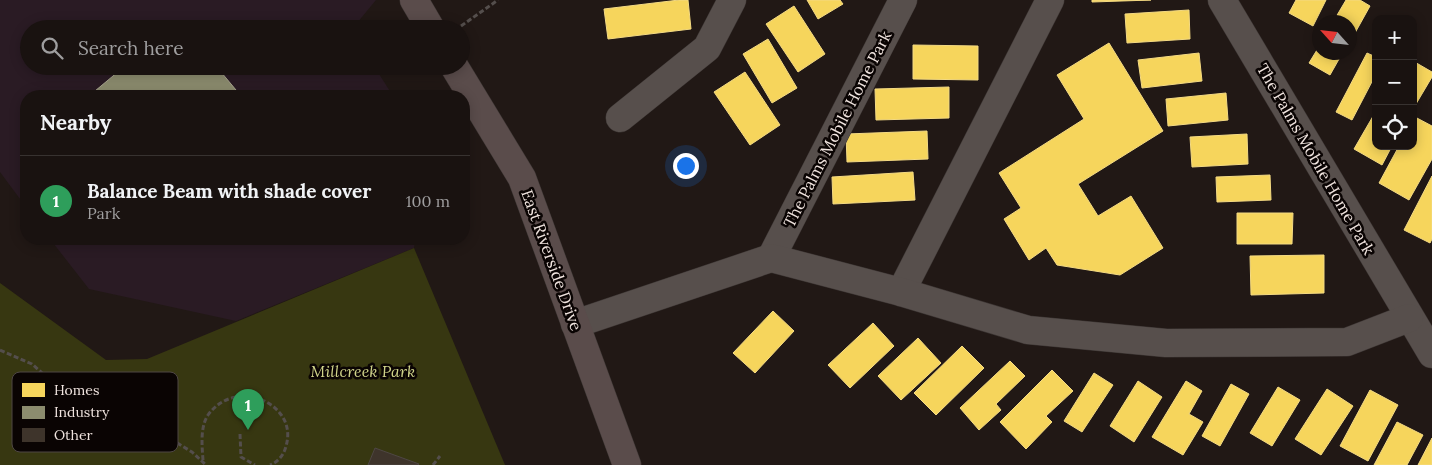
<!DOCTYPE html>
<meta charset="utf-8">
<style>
:root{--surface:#191210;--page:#26201e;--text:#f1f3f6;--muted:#9f9e9f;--line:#373230;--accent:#a89d98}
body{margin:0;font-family:Lora,serif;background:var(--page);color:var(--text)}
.controls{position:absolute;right:15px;top:15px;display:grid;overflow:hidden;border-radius:10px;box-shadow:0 2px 12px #0003}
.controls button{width:45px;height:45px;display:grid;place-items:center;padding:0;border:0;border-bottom:1px solid var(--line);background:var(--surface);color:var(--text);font:25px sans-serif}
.compass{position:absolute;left:1312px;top:15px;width:45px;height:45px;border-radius:50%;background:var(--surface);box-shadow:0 2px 12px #0003;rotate:297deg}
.you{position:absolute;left:685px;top:165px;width:18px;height:18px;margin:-12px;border:4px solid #fff;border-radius:50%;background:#1a73e8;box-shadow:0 0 0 8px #1a73e833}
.badge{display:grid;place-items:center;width:32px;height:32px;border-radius:50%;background:var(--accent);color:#fff;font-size:16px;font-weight:700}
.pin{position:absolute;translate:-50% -41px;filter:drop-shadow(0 1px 2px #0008)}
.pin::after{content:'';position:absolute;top:26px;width:18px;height:15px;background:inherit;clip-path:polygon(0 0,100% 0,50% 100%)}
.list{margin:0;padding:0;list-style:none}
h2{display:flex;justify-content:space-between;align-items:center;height:65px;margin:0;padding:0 20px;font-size:21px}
h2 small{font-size:16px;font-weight:400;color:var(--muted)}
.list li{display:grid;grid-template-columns:32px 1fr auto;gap:15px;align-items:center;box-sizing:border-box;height:90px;padding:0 20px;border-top:1px solid var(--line)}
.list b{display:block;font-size:19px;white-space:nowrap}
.list p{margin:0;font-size:16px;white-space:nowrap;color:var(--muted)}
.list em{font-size:16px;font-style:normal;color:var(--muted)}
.icon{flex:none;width:28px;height:28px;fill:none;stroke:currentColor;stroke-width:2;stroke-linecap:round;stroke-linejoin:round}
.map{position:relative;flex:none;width:1432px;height:465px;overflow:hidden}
.search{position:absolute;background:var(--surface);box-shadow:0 2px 12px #0003;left:20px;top:20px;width:450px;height:55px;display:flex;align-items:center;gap:12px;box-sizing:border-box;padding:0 18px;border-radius:28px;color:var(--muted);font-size:19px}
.panel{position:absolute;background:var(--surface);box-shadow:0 2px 12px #0003;left:20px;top:90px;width:450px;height:155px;border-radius:20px}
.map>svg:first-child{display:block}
</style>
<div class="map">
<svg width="1432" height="465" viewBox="0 0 1432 465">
<rect width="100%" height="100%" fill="#211815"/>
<g fill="#2a1b24">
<path d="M0,0H376L352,29H29V66H374L393,96H26V207L0,172Z"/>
<path d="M50,239H415L414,248L236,321L89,289Z"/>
</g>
<path fill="#373711" d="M414,248L505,465H0V283L106,360L147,359Z"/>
<g fill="#f6d55c" stroke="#f4da83">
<path d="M679,0H688L691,29L608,39L604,9Z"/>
<path d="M807,0H840L843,4L818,19Z"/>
<path d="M1092,0H1151L1092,2Z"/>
<path d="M1296,0H1326L1313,26L1289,13Z"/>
<path d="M1346,0H1360L1370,6L1350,42V22H1333Z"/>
<path d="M794,6L825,54L798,72L766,24Z"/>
<path d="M1189,10L1190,39L1127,43L1125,14Z"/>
<path d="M768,39L797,88L772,103L743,54Z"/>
<path d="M1109,43L1163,131L1078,184L1098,216L1131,196L1163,248L1120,275L1057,265L1046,248L1029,260L1004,219L1021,208L999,173L1084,119L1057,75Z"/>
<path d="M913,45L978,46V80L913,79Z"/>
<path d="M1320,45V52H1343L1330,75L1309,63Z"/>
<path d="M1199,53L1202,81L1142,88L1138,60Z"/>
<path d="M1367,53L1376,57V74L1352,120L1336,112Z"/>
<path d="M1413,61L1432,72V77L1413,109Z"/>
<path d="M745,72L780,125L750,145L714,92Z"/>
<path d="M949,87V118L876,120L875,89Z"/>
<path d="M1226,93L1228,120L1168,126L1166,99Z"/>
<path d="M1376,111V146H1392L1382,165L1354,149Z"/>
<path d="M1415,117L1432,126V159L1409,200L1379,183L1399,146H1413V121Z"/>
<path d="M927,131L928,159L847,162L846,134Z"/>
<path d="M1247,134L1248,164L1192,167L1190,137Z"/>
<path d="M913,172L915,200L833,204L832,177Z"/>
<path d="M1270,175L1271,200L1217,202L1216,177Z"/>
<path d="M1432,176V239L1430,243L1404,230Z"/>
<path d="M1237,213H1293L1292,244H1237Z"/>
<path d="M1324,255V293L1251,295L1250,256Z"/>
<path d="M773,311L794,331L755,373L733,353Z"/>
<path d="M873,323L894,346L850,388L828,365Z"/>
<path d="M918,338L941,363L901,400L878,376Z"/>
<path d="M962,346L984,368L936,415L914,393Z"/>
<path d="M1010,361L1025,376L996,404L1001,410L979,430L960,408Z"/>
<path d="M1052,370L1073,391L1046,416L1052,422L1026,449L1000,422Z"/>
<path d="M1094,373L1113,385L1082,432L1064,421Z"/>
<path d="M1138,381L1162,397L1134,442L1110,426Z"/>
<path d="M1186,381L1202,391L1189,414L1203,422L1183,455L1152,437Z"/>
<path d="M1231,384L1249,394L1220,446L1202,436Z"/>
<path d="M1278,387L1300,400L1272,446L1250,433Z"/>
<path d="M1327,389L1353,406L1321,455L1295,439Z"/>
<path d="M1370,390L1398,405L1368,461L1340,446Z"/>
<path d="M1397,422L1423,435L1407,465H1374Z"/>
<path d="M1432,438V465H1418Z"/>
</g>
<path fill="#8c8c6e" stroke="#aaa690" d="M125,66H216L241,96H89Z"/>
<path fill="#3e342b" stroke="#4e4743" d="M375,448L419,464L418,465H368Z"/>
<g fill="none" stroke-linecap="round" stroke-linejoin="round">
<g stroke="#3c3533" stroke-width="29">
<g id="minor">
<path d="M1222,0L1432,354"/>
<path d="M620,118L707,48L732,0"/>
<path d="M771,258L903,0"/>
<path d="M901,292L1050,0"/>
<path d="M575,324L771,258L901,292L1028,330L1166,343L1347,342L1409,318"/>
</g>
</g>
<g stroke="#3c3533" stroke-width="29">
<g id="primary">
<path d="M414,0L431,29"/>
<path d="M454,66L522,178L627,465"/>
</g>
</g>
<g stroke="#544e4c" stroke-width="3" stroke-dasharray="5 2.5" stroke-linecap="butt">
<path d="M461,26L498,0"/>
<path d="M0,350L32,364L68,396L101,410L143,422L192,452L206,465"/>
<path d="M240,434L241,457L255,465"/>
<path d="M203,460C202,446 200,427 208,415C236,376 299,404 286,446C284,455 278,462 270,465"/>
<path d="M433,465L440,456"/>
</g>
<use href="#minor" stroke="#574f4c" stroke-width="28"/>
<use href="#primary" stroke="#5a4c4b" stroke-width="28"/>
</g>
<g text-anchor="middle" stroke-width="5" stroke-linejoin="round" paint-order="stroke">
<g font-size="16" fill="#f0e4df" stroke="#0a0403">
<text transform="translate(837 129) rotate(-63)" y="6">The Palms Mobile Home Park</text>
<text transform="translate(1316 159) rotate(60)" y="6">The Palms Mobile Home Park</text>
<text transform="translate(552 260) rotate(70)" y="6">East Riverside Drive</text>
</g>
<g font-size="16" font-style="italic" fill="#d0d48a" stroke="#0a0403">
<text x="363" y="377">Millcreek Park</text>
</g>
</g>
<rect x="12" y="372" width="166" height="80" rx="8" fill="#0a0403" stroke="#4f4745" stroke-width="1"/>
<rect x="22" y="383" width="23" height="14" fill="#f6d55c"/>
<rect x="22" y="406" width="23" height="13" fill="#8c8c6e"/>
<rect x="22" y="428" width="23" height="14" fill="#3e342b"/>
<g font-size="14" fill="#f0e4df">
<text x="54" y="395">Homes</text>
<text x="54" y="417">Industry</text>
<text x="54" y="440">Other</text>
</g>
</svg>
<div class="controls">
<button>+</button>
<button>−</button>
<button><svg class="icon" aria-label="locate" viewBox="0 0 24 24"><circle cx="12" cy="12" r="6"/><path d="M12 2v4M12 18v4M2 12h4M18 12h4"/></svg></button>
</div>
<svg class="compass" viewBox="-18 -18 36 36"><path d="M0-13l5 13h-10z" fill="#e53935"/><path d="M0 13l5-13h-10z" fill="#9f9e9f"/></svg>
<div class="you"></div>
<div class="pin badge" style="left:248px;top:430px;background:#2e9e5b">1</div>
<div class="search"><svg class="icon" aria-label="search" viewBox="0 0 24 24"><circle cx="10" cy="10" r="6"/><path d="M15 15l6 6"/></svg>Search here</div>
<section class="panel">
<h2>Nearby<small></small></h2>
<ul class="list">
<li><span class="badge" style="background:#2e9e5b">1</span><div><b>Balance Beam with shade cover</b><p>Park</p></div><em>100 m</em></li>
</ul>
</section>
</div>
